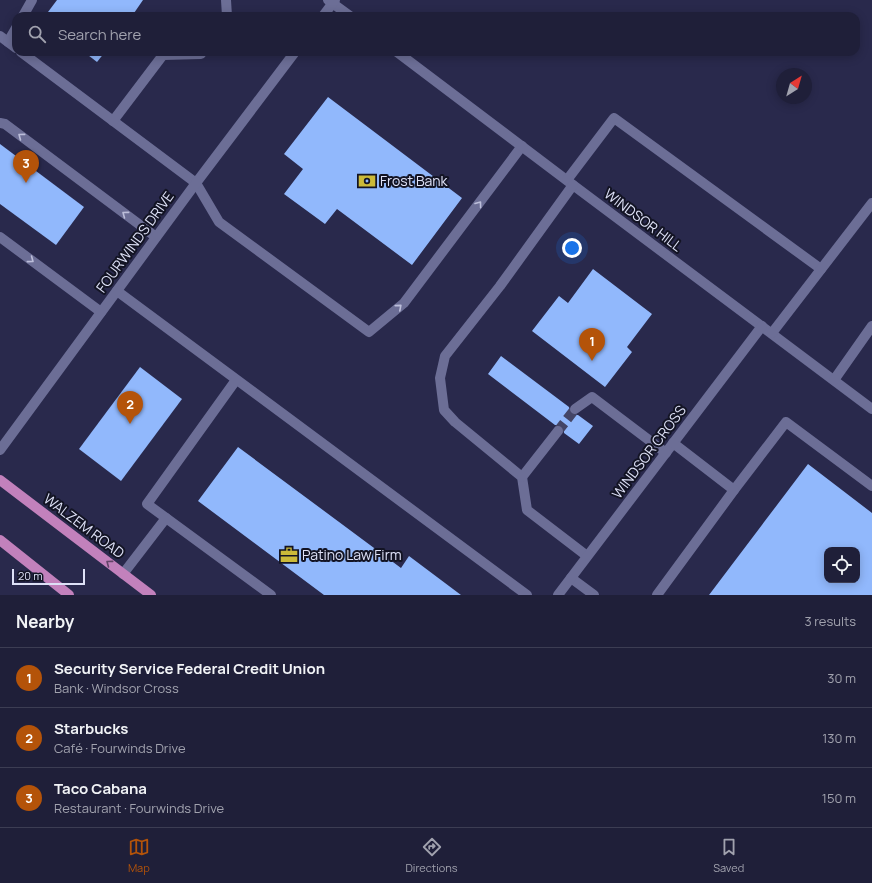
<!DOCTYPE html>
<meta charset="utf-8">
<style>
:root{--surface:#1f1f39;--page:#2c2c44;--text:#f1f3f6;--muted:#a1a2ae;--line:#3c3d53;--accent:#b45309}
body{margin:0;font-family:Manrope,sans-serif;background:var(--page);color:var(--text)}
.controls{position:absolute;right:12px;bottom:12px;display:grid;overflow:hidden;border-radius:8px;box-shadow:0 2px 10px #0003}
.controls button{width:36px;height:36px;display:grid;place-items:center;padding:0;border:0;border-bottom:1px solid var(--line);background:var(--surface);color:var(--text);font:20px sans-serif}
.compass{position:absolute;left:776px;top:68px;width:36px;height:36px;border-radius:50%;background:var(--surface);box-shadow:0 2px 10px #0003;rotate:37deg}
.scale{position:absolute;left:12px;bottom:10px;width:73px;box-sizing:border-box;padding-left:4px;border:2px solid #dee1f7;border-top:0;font-size:11px;line-height:14px;white-space:nowrap;color:#dee1f7;-webkit-text-stroke:3px #131424;paint-order:stroke}
.you{position:absolute;left:572px;top:248px;width:14px;height:14px;margin:-10px;border:3px solid #fff;border-radius:50%;background:#1a73e8;box-shadow:0 0 0 6px #1a73e833}
.badge{display:grid;place-items:center;width:26px;height:26px;border-radius:50%;background:var(--accent);color:#fff;font-size:13px;font-weight:700}
.pin{position:absolute;translate:-50% -33px;filter:drop-shadow(0 1px 2px #0008)}
.pin::after{content:'';position:absolute;top:21px;width:14px;height:12px;background:inherit;clip-path:polygon(0 0,100% 0,50% 100%)}
.list{margin:0;padding:0;list-style:none}
h2{display:flex;justify-content:space-between;align-items:center;height:52px;margin:0;padding:0 16px;font-size:17px}
h2 small{font-size:13px;font-weight:400;color:var(--muted)}
.list li{display:grid;grid-template-columns:26px 1fr auto;gap:12px;align-items:center;box-sizing:border-box;height:60px;padding:0 16px;border-top:1px solid var(--line)}
.list b{display:block;font-size:15px;white-space:nowrap}
.list p{margin:0;font-size:13px;white-space:nowrap;color:var(--muted)}
.list em{font-size:13px;font-style:normal;color:var(--muted)}
.icon{flex:none;width:22px;height:22px;fill:none;stroke:currentColor;stroke-width:2;stroke-linecap:round;stroke-linejoin:round}
.map{position:relative;flex:none;width:872px;height:595px;overflow:hidden}
.search{position:absolute;background:var(--surface);box-shadow:0 2px 10px #0003;left:12px;right:12px;top:12px;height:44px;display:flex;align-items:center;gap:10px;box-sizing:border-box;padding:0 14px;border-radius:12px;color:var(--muted);font-size:15px}
.sheet{height:232px;background:var(--surface)}
nav{display:flex;justify-content:space-around;align-items:center;box-sizing:border-box;height:56px;border-top:1px solid var(--line);background:var(--surface);font-size:11px;color:var(--muted)}
nav a{display:grid;justify-items:center;gap:2px}
nav .on{color:var(--accent)}
.map>svg:first-child{display:block}
</style>
<div class="map">
<svg width="872" height="595" viewBox="0 0 872 595">
<rect width="100%" height="100%" fill="#29294c"/>
<g fill="#91b8fc" fill-rule="evenodd">
<path d="M57,0H143L132,16H45Z"/>
<path d="M84,52H105L97,62Z"/>
<path d="M328,97L462,198L412,265L337,209L325,224L284,194L303,169L284,154Z"/>
<path d="M0,144L84,207L56,245L0,204Z"/>
<path d="M593,269L652,314L627,347L632,352L605,387L532,331L559,296L568,303Z"/>
<path d="M501,356L569,407L570,412L572,415H578L593,426L579,444L564,433V429L562,426L559,425H555L488,374Z"/>
<path d="M140,367L182,399L121,481L79,449Z"/>
<path d="M238,447L401,568L409,556L461,595H324L198,501Z"/>
<path d="M808,464L872,513V595H709ZM827,550H857V580H827Z"/>
</g>
<g fill="none" stroke-linecap="round" stroke-linejoin="round">
<path stroke="#444566" stroke-width="10" stroke-dasharray="10 5" stroke-linecap="butt" d="M558,431L575,409"/>
<g stroke="#6c6e96" stroke-width="10">
<path d="M226,0L227,16"/>
<path d="M328,0L350,16"/>
<path d="M23,16L32,0"/>
<path d="M323,16L335,0"/>
<path d="M0,36L16,48"/>
<path d="M8,42L16,28"/>
<path d="M21,52L196,183L219,222L369,332L404,303L522,146"/>
<path d="M397,52L573,185L872,409"/>
<path d="M113,121L163,55L201,54L202,52"/>
<path d="M0,123L5,124L156,237"/>
<path d="M567,180L614,118L821,269"/>
<path d="M573,185L500,286L445,356L440,378L444,410L455,422L522,477L527,510L587,556"/>
<path d="M0,237L101,312"/>
<path d="M117,291L527,595"/>
<path d="M772,333L872,203"/>
<path d="M236,380L147,504L271,595"/>
<path d="M834,380L872,326"/>
<path d="M575,409L592,397L666,453"/>
<path d="M0,450L196,183L295,52"/>
<path d="M522,477L558,431"/>
<path d="M734,490L786,422L872,486"/>
<path d="M123,574L166,518"/>
<path d="M571,578L594,595"/>
<path d="M558,595L762,326"/>
<path d="M657,595L734,490L673,443"/>
</g>
<g stroke="#c281bc" stroke-width="10">
<path d="M0,480L151,595"/>
<path d="M0,540L69,595"/>
</g>
</g>
<defs><path id="oneway-chevron" d="M-2-3.5L2.5 0L-2 3.5" fill="none" stroke-width="1.6" stroke-linecap="round" stroke-linejoin="round"/></defs>
<g stroke="#bcbeda">
<use href="#oneway-chevron" transform="translate(21 136) rotate(-143)"/>
<use href="#oneway-chevron" transform="translate(479 204) rotate(-53)"/>
<use href="#oneway-chevron" transform="translate(125 214) rotate(-143)"/>
<use href="#oneway-chevron" transform="translate(31 260) rotate(37)"/>
<use href="#oneway-chevron" transform="translate(399 307) rotate(-41)"/>
</g>
<use stroke="#624568" href="#oneway-chevron" transform="translate(109 563) rotate(-143)"/>
<defs>
<g id="bank-bare" transform="scale(1.38)"><path d="M-6-4H6V4H-6ZM0-2.3a2.3 2.3 0 1 0 0 4.6a2.3 2.3 0 1 0 0-4.6Z" fill="#cbba39" stroke="#131424" stroke-width="2.5" paint-order="stroke"/></g>
<g id="office-bare" transform="scale(1.38)"><path d="M-6-3h4V-5.5h4V-3h4V5H-6ZM-1-4.5V-3h2v-1.5ZM-6 0V1H6V0Z" fill="#cbba39" stroke="#131424" stroke-width="2.5" paint-order="stroke"/></g>
</defs>
<g fill-rule="evenodd">
<use href="#bank-bare" x="367" y="181"/>
<use href="#office-bare" x="289" y="555"/>
</g>
<g text-anchor="middle" stroke-width="4" stroke-linejoin="round" paint-order="stroke">
<g font-size="14" fill="#dee1f7" stroke="#131424" text-anchor="start">
<text x="380" y="186">Frost Bank</text>
<text x="302" y="560">Patino Law Firm</text>
</g>
<g font-size="14" fill="#dee1f7" stroke="#131424">
<text transform="translate(643 220) rotate(37)" y="5">WINDSOR HILL</text>
<text transform="translate(135 242) rotate(-54)" y="5">FOURWINDS DRIVE</text>
<text transform="translate(649 452) rotate(-53)" y="5">WINDSOR CROSS</text>
<text transform="translate(84 526) rotate(37)" y="5">WALZEM ROAD</text>
</g>
</g>
</svg>
<div class="controls">
<button><svg class="icon" aria-label="locate" viewBox="0 0 24 24"><circle cx="12" cy="12" r="6"/><path d="M12 2v4M12 18v4M2 12h4M18 12h4"/></svg></button>
</div>
<svg class="compass" viewBox="-18 -18 36 36"><path d="M0-13l5 13h-10z" fill="#e53935"/><path d="M0 13l5-13h-10z" fill="#a1a2ae"/></svg>
<div class="scale">20 m</div>
<div class="you"></div>
<div class="pin badge" style="left:592px;top:361px">1</div>
<div class="pin badge" style="left:130px;top:424px">2</div>
<div class="pin badge" style="left:26px;top:183px">3</div>
<div class="search"><svg class="icon" aria-label="search" viewBox="0 0 24 24"><circle cx="10" cy="10" r="6"/><path d="M15 15l6 6"/></svg>Search here</div>
</div>
<section class="sheet">
<h2>Nearby<small>3 results</small></h2>
<ul class="list">
<li><span class="badge">1</span><div><b>Security Service Federal Credit Union</b><p>Bank · Windsor Cross</p></div><em>30 m</em></li>
<li><span class="badge">2</span><div><b>Starbucks</b><p>Café · Fourwinds Drive</p></div><em>130 m</em></li>
<li><span class="badge">3</span><div><b>Taco Cabana</b><p>Restaurant · Fourwinds Drive</p></div><em>150 m</em></li>
</ul>
</section>
<nav>
<a class="on"><svg class="icon" aria-label="map" viewBox="0 0 24 24"><path d="M3 6l6-2 6 2 6-2v14l-6 2-6-2-6 2zM9 4v14M15 6v14"/></svg>Map</a>
<a><svg class="icon" aria-label="directions" viewBox="0 0 24 24"><path d="M12 3l9 9-9 9-9-9zM9 14v-3h6M13 9l2 2-2 2"/></svg>Directions</a>
<a><svg class="icon" aria-label="saved" viewBox="0 0 24 24"><path d="M7 4h10v16l-5-4-5 4z"/></svg>Saved</a>
</nav>
